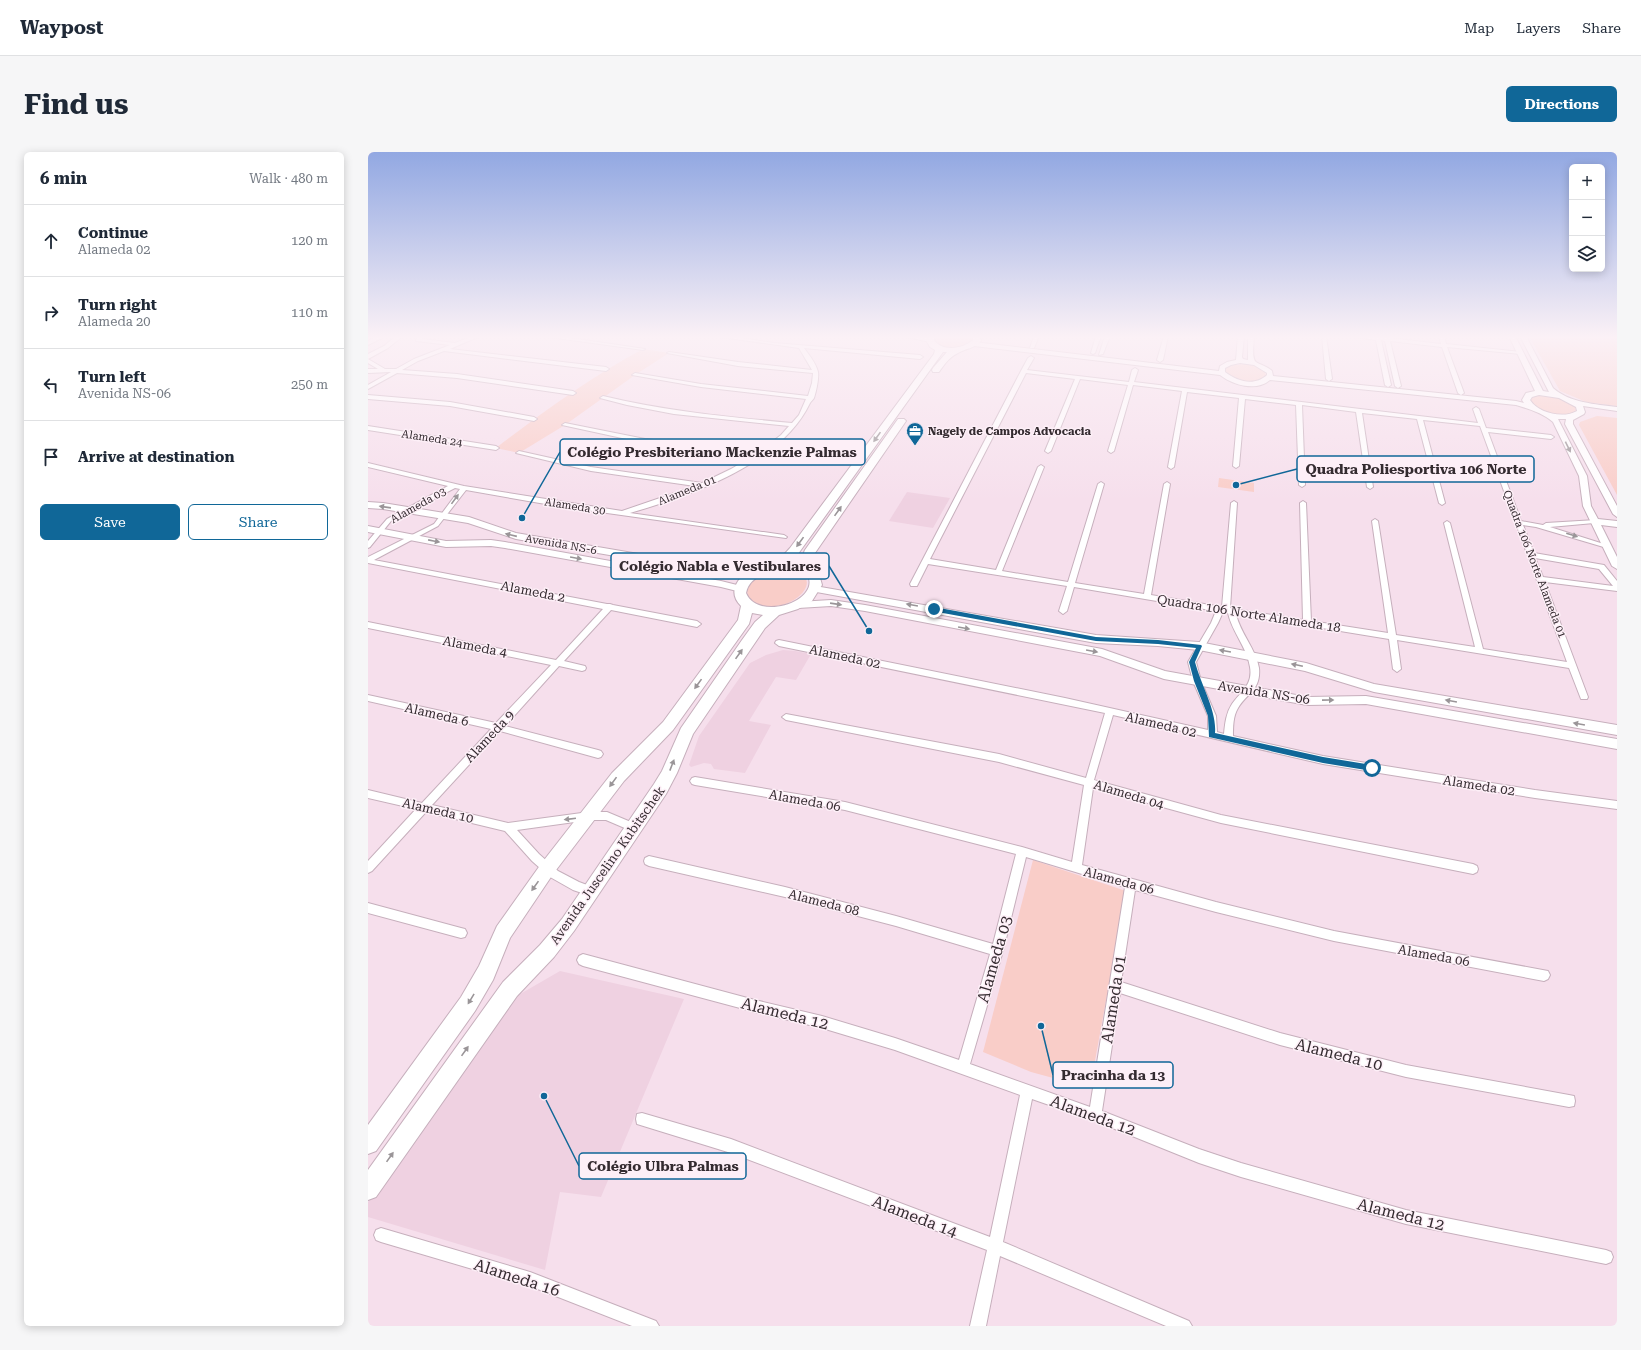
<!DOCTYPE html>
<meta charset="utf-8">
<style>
:root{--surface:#fff;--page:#f6f6f7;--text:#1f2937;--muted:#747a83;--line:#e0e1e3;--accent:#106798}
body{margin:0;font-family:"Roboto Serif",serif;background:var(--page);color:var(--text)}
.controls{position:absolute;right:12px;top:12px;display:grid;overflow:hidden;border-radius:6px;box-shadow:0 2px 10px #0003}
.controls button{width:36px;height:36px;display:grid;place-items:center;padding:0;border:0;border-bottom:1px solid var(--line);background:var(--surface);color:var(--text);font:20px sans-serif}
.stop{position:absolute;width:12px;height:12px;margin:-9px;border:3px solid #106798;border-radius:50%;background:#fff}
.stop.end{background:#106798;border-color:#fff;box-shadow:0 1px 4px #0008}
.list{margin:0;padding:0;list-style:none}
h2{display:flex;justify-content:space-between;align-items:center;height:52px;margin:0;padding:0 16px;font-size:17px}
h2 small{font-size:13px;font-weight:400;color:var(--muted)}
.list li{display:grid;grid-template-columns:26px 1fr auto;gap:12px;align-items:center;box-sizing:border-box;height:72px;padding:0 16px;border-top:1px solid var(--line)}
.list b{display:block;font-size:15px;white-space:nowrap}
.list p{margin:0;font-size:13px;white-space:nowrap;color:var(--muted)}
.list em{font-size:13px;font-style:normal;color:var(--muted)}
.actions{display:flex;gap:8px;padding:12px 16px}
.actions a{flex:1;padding:9px 0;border:1px solid var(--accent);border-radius:6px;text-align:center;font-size:14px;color:var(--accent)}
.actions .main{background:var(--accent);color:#fff}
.icon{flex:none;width:22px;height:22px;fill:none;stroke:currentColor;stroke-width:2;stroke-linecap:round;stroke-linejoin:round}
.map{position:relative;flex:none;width:1249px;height:1174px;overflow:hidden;border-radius:6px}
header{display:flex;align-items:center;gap:24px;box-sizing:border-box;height:56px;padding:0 20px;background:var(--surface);border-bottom:1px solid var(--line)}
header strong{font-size:19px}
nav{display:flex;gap:22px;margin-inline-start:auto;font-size:14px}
.intro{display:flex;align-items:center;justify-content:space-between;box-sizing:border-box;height:96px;padding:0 24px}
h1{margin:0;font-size:28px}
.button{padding:10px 18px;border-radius:6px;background:var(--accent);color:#fff;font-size:14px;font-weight:700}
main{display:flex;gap:24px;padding:0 24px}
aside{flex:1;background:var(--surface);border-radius:6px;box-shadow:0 2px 10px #0003}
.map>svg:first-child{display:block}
</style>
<header>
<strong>Waypost</strong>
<nav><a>Map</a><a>Layers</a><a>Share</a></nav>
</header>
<div class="intro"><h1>Find us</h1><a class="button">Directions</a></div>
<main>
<aside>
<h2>6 min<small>Walk · 480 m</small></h2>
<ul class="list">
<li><svg class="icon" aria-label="ahead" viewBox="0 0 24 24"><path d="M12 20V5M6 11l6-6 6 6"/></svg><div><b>Continue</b><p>Alameda 02</p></div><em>120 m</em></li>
<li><svg class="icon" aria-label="right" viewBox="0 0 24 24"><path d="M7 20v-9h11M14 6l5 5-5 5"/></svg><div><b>Turn right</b><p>Alameda 20</p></div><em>110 m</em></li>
<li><svg class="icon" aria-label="left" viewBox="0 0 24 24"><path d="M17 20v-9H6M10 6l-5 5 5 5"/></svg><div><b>Turn left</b><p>Avenida NS-06</p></div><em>250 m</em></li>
<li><svg class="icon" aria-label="arrive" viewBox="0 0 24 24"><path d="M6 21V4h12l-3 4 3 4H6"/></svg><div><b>Arrive at destination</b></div></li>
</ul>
<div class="actions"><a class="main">Save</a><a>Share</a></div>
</aside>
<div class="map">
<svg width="1249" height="1174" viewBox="0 0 1249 1174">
<rect width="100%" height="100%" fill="#f6dfec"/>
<g fill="#efd1e1">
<path d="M539,340L582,346L565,376L521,369Z"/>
<path d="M415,498L427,499L443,502L428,528L408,525L381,569L403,573L377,621L346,617L343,612L336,611L323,615L321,613L331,584L382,511L398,503Z"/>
<path d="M192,819L316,847L233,1045L192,1040L177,1118L0,1065V1050L147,845Z"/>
</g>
<g fill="#f9cdc8">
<path d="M568,184H602L604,188C596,198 574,198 566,189Z"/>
<path d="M1161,184H1249V254L1218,250L1192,239Z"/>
<path d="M275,197L301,201L267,223L197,273L151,301L128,296C175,260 223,225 275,197Z"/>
<path d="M876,212L888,214L897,220L898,224C888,233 863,231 857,218L860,214Z"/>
<path d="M1175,243L1194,246L1207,254L1208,260C1192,268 1173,261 1162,248L1167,244Z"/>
<path d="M1229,264L1249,266V343L1211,273L1212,270Z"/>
<path d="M851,326L886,331V340L850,335Z"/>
<path d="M413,416C463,419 431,459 397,454C372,450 375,429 395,420C400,418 407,417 413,416Z"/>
<path d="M665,708L758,739L722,936L663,920L615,900Z"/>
</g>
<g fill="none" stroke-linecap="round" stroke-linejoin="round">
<g stroke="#c6afbc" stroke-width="2">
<g id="minor">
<path d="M52,184H57L54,187L87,191L105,184H112L82,197L238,215L241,217L238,219L76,199L50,209L34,218L89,222L205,239L208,241L205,243L89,226L29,221L0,237V233L23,220L0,221V217H10L0,211V207L17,217H28L46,207L82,193L48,189V187Z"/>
<path d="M174,184H189L277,197L275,198Z"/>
<path d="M345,184H360L406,191L552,203L555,205L552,207L436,196C441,203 448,211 450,220C451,227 448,240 446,246C445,248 443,249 442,251C413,312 324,343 262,361L416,383L419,385L418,386L189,354L98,338L70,374L6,408L239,452H242L245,453L329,469L333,472L329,475L243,458L196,509L217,514L218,516L217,518L214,519L191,514L137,574L230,598L233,599L235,602L233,605L230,606L132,579L64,653L140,671L221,660H239L270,673L271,676L270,679L266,680L238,668H221L149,678L171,702L190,719L211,730L227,736L228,739L227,742L223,744L205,738L182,725L164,709L137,679L58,660L4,719L0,721V709L48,657L0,646V638L54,651L123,577L0,549V543L128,571L183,513L0,476V470L188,508L235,457L0,411V405L66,372L92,337L87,336L23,369L2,395L0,396V389L19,367L80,334L0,315V311L96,334L254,359L327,334L223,319L148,301L151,299L223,315L334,331L363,317L385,304L277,291L194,273L197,271L277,287L390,301L413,283L421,274L306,262L259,253L232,246L235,244C297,259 360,265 424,271L431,263L438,247L333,235L264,223L267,221L333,232L440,244L444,231L445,221L370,214L299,201L301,200L370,210L444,218L431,196Z"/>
<path d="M666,184H671L666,196H662Z"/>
<path d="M728,184H733L727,201L725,202L723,201Z"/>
<path d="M737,184H742L735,202L731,203Z"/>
<path d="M796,184H800L795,208L792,210L789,208Z"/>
<path d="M954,184H958L964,227L961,229L958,227Z"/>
<path d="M981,184H1012L1016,186V184H1020L1021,186L1073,192L1071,184H1076L1078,192L1153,200L1155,201L1153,202L1079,195L1096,241L1093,243L1090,241L1074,195L1022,189L1033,234L1030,236L1027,234L1017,189L1013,188L1023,233L1020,235L1017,233L1008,188Z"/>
<path d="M663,204L666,206L659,218L761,230L764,218L767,216L770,218L766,230L1110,271L1105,257L1108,255L1111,257L1118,276L1183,283L1186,285L1183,287L1120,280L1153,369L1175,373L1178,371L1228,368L1229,369L1226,371L1182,375L1242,394L1239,396L1168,375L1155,373L1166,401L1236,413L1249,429V439L1177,430L1220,545L1219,547H1213L1201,516L1029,488L1033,517L1029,520L1025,517L1021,487L868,462C872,481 888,497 891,516C893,538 879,541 870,556C865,564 865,575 865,584L955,604L1167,638L1249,649V657L1167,646L955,612L745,563L726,628L853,663L1105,712L1109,714L1110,717L1109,720L1105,722L853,671L725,636L714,713L848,750L966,779L1180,819L1182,823L1180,827L1176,829L966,789L848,760L767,738L753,830L912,881L1038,913L1201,943L1206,944L1207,949L1206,954L1201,955L1038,925L912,893L752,841L734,959L831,997L873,1011L1038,1058L1238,1098L1243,1100L1245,1105L1243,1110L1238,1112L1038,1072L873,1025L831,1011L727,969L664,947L635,1090L821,1169L824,1174H798L632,1104L618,1174H602L619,1098L363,1001L269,972L268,967L269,962L274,961L363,987L622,1085L652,943L527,898L454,876L387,860L215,814L211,812L209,808L211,804L215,802L387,848L454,864L527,886L591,908L622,802L528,774L417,745L281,714L277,712L276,709L277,706L281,704L417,735L528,764L625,792L648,702L477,658L327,633L324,632L322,629L324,626L327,625L477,650L654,695L704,710L716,633L631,610L418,568L414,565L418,562L631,602L718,626L737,561L411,494L407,491L408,489L411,488L697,546L840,578V564L825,529L820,510L843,471L848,459L706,435L699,459L695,462L691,459L699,434L560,412L549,434H543L542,432L653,219L660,206ZM658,221L707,227L677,299L680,301L683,299L712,227L760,233L740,299L743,301L746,299L765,233L814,239L800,315L803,317L806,315L819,240L871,246L865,314L868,316L871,314L877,247L928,253L931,333L934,335L937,333L934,253L988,260L999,335L1002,337L1005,335L994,261L1049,267L1071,351L1074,353L1077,351L1055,268L1112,274L1199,510L1115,497L1082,371L1079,369L1076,371L1107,495L1028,483L1010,369L1007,367L1004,369L1020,481L943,469L938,351L935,349L932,351L935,468L862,456L869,351L866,349L863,351L854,455L783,443L802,332L799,330L796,332L776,442L707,431L736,332L733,330L730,332L700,430L634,419L676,315L673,313L670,315L628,418L562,407ZM1167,406L1231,417L1245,434L1175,425ZM855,460L860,461C864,480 879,495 882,515C885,533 873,539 864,552C858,561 857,572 856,582L849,580L848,564L833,529L828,510L850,471ZM658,705L757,735L722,955L602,912L635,799Z"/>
<path d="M0,243L82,250L166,265L169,267L166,269L82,254L0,247Z"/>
<path d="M0,274L128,294L131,296L128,298L0,278Z"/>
<path d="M0,751L93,776L97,777L99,781L97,785L93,786L0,761Z"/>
<path d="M13,1076L162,1120L288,1169L291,1174H264L162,1134L13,1090L8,1088L6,1083L8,1078Z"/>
</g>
</g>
<g stroke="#c6afbc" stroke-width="2">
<g id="tertiary">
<path d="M9,184H18L0,193V189Z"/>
<path d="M28,184H35L20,196L0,207V202L16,194Z"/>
<path d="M534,184H551L565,188L562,190Z"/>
<path d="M870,184H876L874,205L875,207L880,208V184H886C886,190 883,206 888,210C892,213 899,214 904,219L905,224L1148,249L1156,251L1154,248L1158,241L1167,239L1141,184H1147L1175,239L1181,240L1152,184H1158L1185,236C1202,251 1227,252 1249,255V259L1215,254L1217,260L1216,262L1205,268V272L1249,354V365L1245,362L1197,272L1198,267H1190L1219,324L1223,354L1230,367L1249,369V375L1233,373L1249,405V417L1244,414L1215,354L1211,324L1185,270C1175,261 1161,257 1148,253L902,228C888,240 865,233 852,223L606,194L603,192L606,190L851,219L852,214L859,210L868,208ZM872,211L886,213L899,221V223C886,235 869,229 857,220V216L863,213ZM1171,243L1191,246L1208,255L1209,259C1195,267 1170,261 1162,248L1164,245Z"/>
<path d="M0,350L15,351L101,365L148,381L364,418L375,419L388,416L393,419L391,421L375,425L364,424L148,387L100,371L15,357L0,356Z"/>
<path d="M0,374L78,389L123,388L137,390L353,429L377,435L378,437L373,440L353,435L137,396L123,394L78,395L0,380Z"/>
<path d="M447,434L728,483L831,490L938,511L1006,532L1249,573V583L1006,540L937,519L831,498L790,494L728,491L443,439L442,437L443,435Z"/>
<path d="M463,448L497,453L734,497L797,519L939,545L998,544L1249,587V597L998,552L939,553L796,527L732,504L497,459L463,454L430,456L425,453L430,450Z"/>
</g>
</g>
<g stroke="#c6afbc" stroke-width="2">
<path id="primary" d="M560,184H568L566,188C574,200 595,197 605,188L604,184H612L613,189C606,197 598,196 590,201C581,205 576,213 571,220H565L564,218L565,216L579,200H575L430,402L423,409L432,410L437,398L530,267H536L538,269L447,401L443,413L451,422L454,433L444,449L430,457L411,463L397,476L325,582L309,621L298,642L206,779L186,805L149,844L8,1045L0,1048V1018L135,830L172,793L194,767L286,632L294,619L313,576L374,488L387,470L395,463L384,461L381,472L305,578L256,629L185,722L142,786L125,828L107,859L8,999L0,1002V973L93,845L111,814L129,774L173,712L244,621L295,570L370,468L373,454C358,439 371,423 387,416C394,413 402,412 408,409C413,407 418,400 422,396L566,202L567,198L562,195L558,188ZM413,416L429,417L440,424C452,449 390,470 378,441C381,425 399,419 413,416Z"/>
</g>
<use href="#minor" fill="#fff" fill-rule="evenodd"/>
<use href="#tertiary" fill="#fff" fill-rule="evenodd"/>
<use href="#primary" fill="#fff" fill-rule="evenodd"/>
</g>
<defs><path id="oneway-solid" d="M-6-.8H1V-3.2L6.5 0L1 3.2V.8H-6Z"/></defs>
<g fill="#9a9598">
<use href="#oneway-solid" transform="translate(509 285) rotate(125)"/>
<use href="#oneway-solid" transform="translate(1200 295) rotate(64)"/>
<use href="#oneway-solid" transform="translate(87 347) rotate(-54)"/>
<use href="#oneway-solid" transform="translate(17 355) rotate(-172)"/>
<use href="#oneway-solid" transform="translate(470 359) rotate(-55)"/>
<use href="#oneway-solid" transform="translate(143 383) rotate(-167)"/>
<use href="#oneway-solid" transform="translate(1204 383) rotate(17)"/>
<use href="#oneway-solid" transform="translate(66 389) rotate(11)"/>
<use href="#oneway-solid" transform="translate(432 390) rotate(126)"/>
<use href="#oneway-solid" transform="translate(208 406) rotate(10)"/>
<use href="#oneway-solid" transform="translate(468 452) rotate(8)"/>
<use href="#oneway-solid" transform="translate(544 453) rotate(-170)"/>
<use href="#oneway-solid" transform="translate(596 476) rotate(10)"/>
<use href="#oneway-solid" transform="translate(724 499) rotate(10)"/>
<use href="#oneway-solid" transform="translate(857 499) rotate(-170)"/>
<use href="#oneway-solid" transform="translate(371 502) rotate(-55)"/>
<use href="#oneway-solid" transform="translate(929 513) rotate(-168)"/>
<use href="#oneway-solid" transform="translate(330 532) rotate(126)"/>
<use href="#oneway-solid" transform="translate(960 548) rotate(-1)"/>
<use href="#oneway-solid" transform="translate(1083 549) rotate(-170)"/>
<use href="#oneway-solid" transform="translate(1211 572) rotate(-170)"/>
<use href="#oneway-solid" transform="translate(304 613) rotate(-69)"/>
<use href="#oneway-solid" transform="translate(245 630) rotate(126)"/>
<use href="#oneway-solid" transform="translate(202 667) rotate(173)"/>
<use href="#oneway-solid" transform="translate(167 734) rotate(125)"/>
<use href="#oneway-solid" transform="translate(103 847) rotate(121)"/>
<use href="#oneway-solid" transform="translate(97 899) rotate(-55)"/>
<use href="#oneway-solid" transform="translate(22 1005) rotate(-55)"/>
</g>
<linearGradient id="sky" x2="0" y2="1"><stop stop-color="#92a8e2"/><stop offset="0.53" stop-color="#fbf1f6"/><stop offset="1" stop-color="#fbf1f6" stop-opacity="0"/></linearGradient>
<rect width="1249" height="349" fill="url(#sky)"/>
<path fill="#106798" d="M566,455L728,485L790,488L833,493L834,494L827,510C833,533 849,559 847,581L955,605L1004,613L1007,616L1004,619L955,611L841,585L840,564L826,529L821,510L828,496L790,492L728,489L564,459V456Z"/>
<defs>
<g id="office-pin" transform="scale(0.9)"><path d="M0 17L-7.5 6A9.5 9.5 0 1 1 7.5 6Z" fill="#106798" stroke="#fdeff7"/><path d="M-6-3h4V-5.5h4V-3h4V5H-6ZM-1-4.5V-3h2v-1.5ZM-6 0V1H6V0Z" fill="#fff"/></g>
</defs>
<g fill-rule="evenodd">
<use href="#office-pin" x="547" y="279"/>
</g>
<g text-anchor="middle" stroke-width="3" stroke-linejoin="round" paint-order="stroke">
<g font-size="11" font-weight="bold" fill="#342b30" stroke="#fdeff7" text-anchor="start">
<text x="560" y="283">Nagely de Campos Advocacia</text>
</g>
<g font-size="11" fill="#342b30" stroke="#fdeff7">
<text transform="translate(64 286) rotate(9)" y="4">Alameda 24</text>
<text transform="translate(319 338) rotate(-22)" y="4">Alameda 01</text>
<text transform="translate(50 353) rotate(-29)" y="4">Alameda 03</text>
<text transform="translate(207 354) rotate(9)" y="4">Alameda 30</text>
<text transform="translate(193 392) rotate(10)" y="4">Avenida NS-6</text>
<text transform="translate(1167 412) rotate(69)" y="4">Quadra 106 Norte Alameda 01</text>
</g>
<g font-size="13" fill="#342b30" stroke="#fdeff7">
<text transform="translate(165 439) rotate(11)" y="5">Alameda 2</text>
<text transform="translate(881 461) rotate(9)" y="5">Quadra 106 Norte Alameda 18</text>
<text transform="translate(107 494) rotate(11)" y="5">Alameda 4</text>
<text transform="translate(477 504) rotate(12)" y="5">Alameda 02</text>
<text transform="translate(896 540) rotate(9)" y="5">Avenida NS-06</text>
<text transform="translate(69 562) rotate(13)" y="5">Alameda 6</text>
<text transform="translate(793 572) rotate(13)" y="5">Alameda 02</text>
<text transform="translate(121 584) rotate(-47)" y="5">Alameda 9</text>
<text transform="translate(1111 633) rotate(9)" y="5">Alameda 02</text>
<text transform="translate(761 642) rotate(17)" y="5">Alameda 04</text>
<text transform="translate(437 648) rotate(10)" y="5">Alameda 06</text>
<text transform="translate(70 658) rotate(13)" y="5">Alameda 10</text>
<text transform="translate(239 713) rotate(-55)" y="5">Avenida Juscelino Kubitschek</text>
<text transform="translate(751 728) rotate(15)" y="5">Alameda 06</text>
<text transform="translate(456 750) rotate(14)" y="5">Alameda 08</text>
<text transform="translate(1066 803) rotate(10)" y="5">Alameda 06</text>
</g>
<g font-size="16" fill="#342b30" stroke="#fdeff7">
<text transform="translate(626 807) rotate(-74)" y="6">Alameda 03</text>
<text transform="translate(745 847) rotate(-81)" y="6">Alameda 01</text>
<text transform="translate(417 861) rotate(14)" y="6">Alameda 12</text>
<text transform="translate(971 902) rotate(14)" y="6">Alameda 10</text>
<text transform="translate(725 963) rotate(20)" y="6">Alameda 12</text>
<text transform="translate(1033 1062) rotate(14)" y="6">Alameda 12</text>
<text transform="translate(547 1064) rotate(21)" y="6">Alameda 14</text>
<text transform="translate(149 1125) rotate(18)" y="6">Alameda 16</text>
</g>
</g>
<path fill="none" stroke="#106798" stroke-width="1.5" d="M154 366L192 300M868 333L929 317M501 479L461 414M673 874L685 923M176 944L211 1014"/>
<g fill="#106798" stroke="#fdeff7" stroke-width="1.5">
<circle cx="154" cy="366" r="4"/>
<circle cx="868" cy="333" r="4"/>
<circle cx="501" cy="479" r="4"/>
<circle cx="673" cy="874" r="4"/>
<circle cx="176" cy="944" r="4"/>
</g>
<g fill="#fdeff7" stroke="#106798" stroke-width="1.5">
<rect x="192" y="287" width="305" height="26" rx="4"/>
<rect x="929" y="304" width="237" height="26" rx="4"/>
<rect x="243" y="401" width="218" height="26" rx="4"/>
<rect x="685" y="910" width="120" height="26" rx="4"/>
<rect x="211" y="1001" width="167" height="26" rx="4"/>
</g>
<g font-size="14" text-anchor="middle" font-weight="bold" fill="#342b30">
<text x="344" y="305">Colégio Presbiteriano Mackenzie Palmas</text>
<text x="1048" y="322">Quadra Poliesportiva 106 Norte</text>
<text x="352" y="419">Colégio Nabla e Vestibulares</text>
<text x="745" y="928">Pracinha da 13</text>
<text x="295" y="1019">Colégio Ulbra Palmas</text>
</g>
</svg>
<div class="controls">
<button>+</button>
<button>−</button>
<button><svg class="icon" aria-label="layers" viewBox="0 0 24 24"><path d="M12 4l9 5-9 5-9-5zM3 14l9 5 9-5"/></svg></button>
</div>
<div class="stop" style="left:1004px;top:616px"></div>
<div class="stop end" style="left:566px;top:457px"></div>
</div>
</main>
